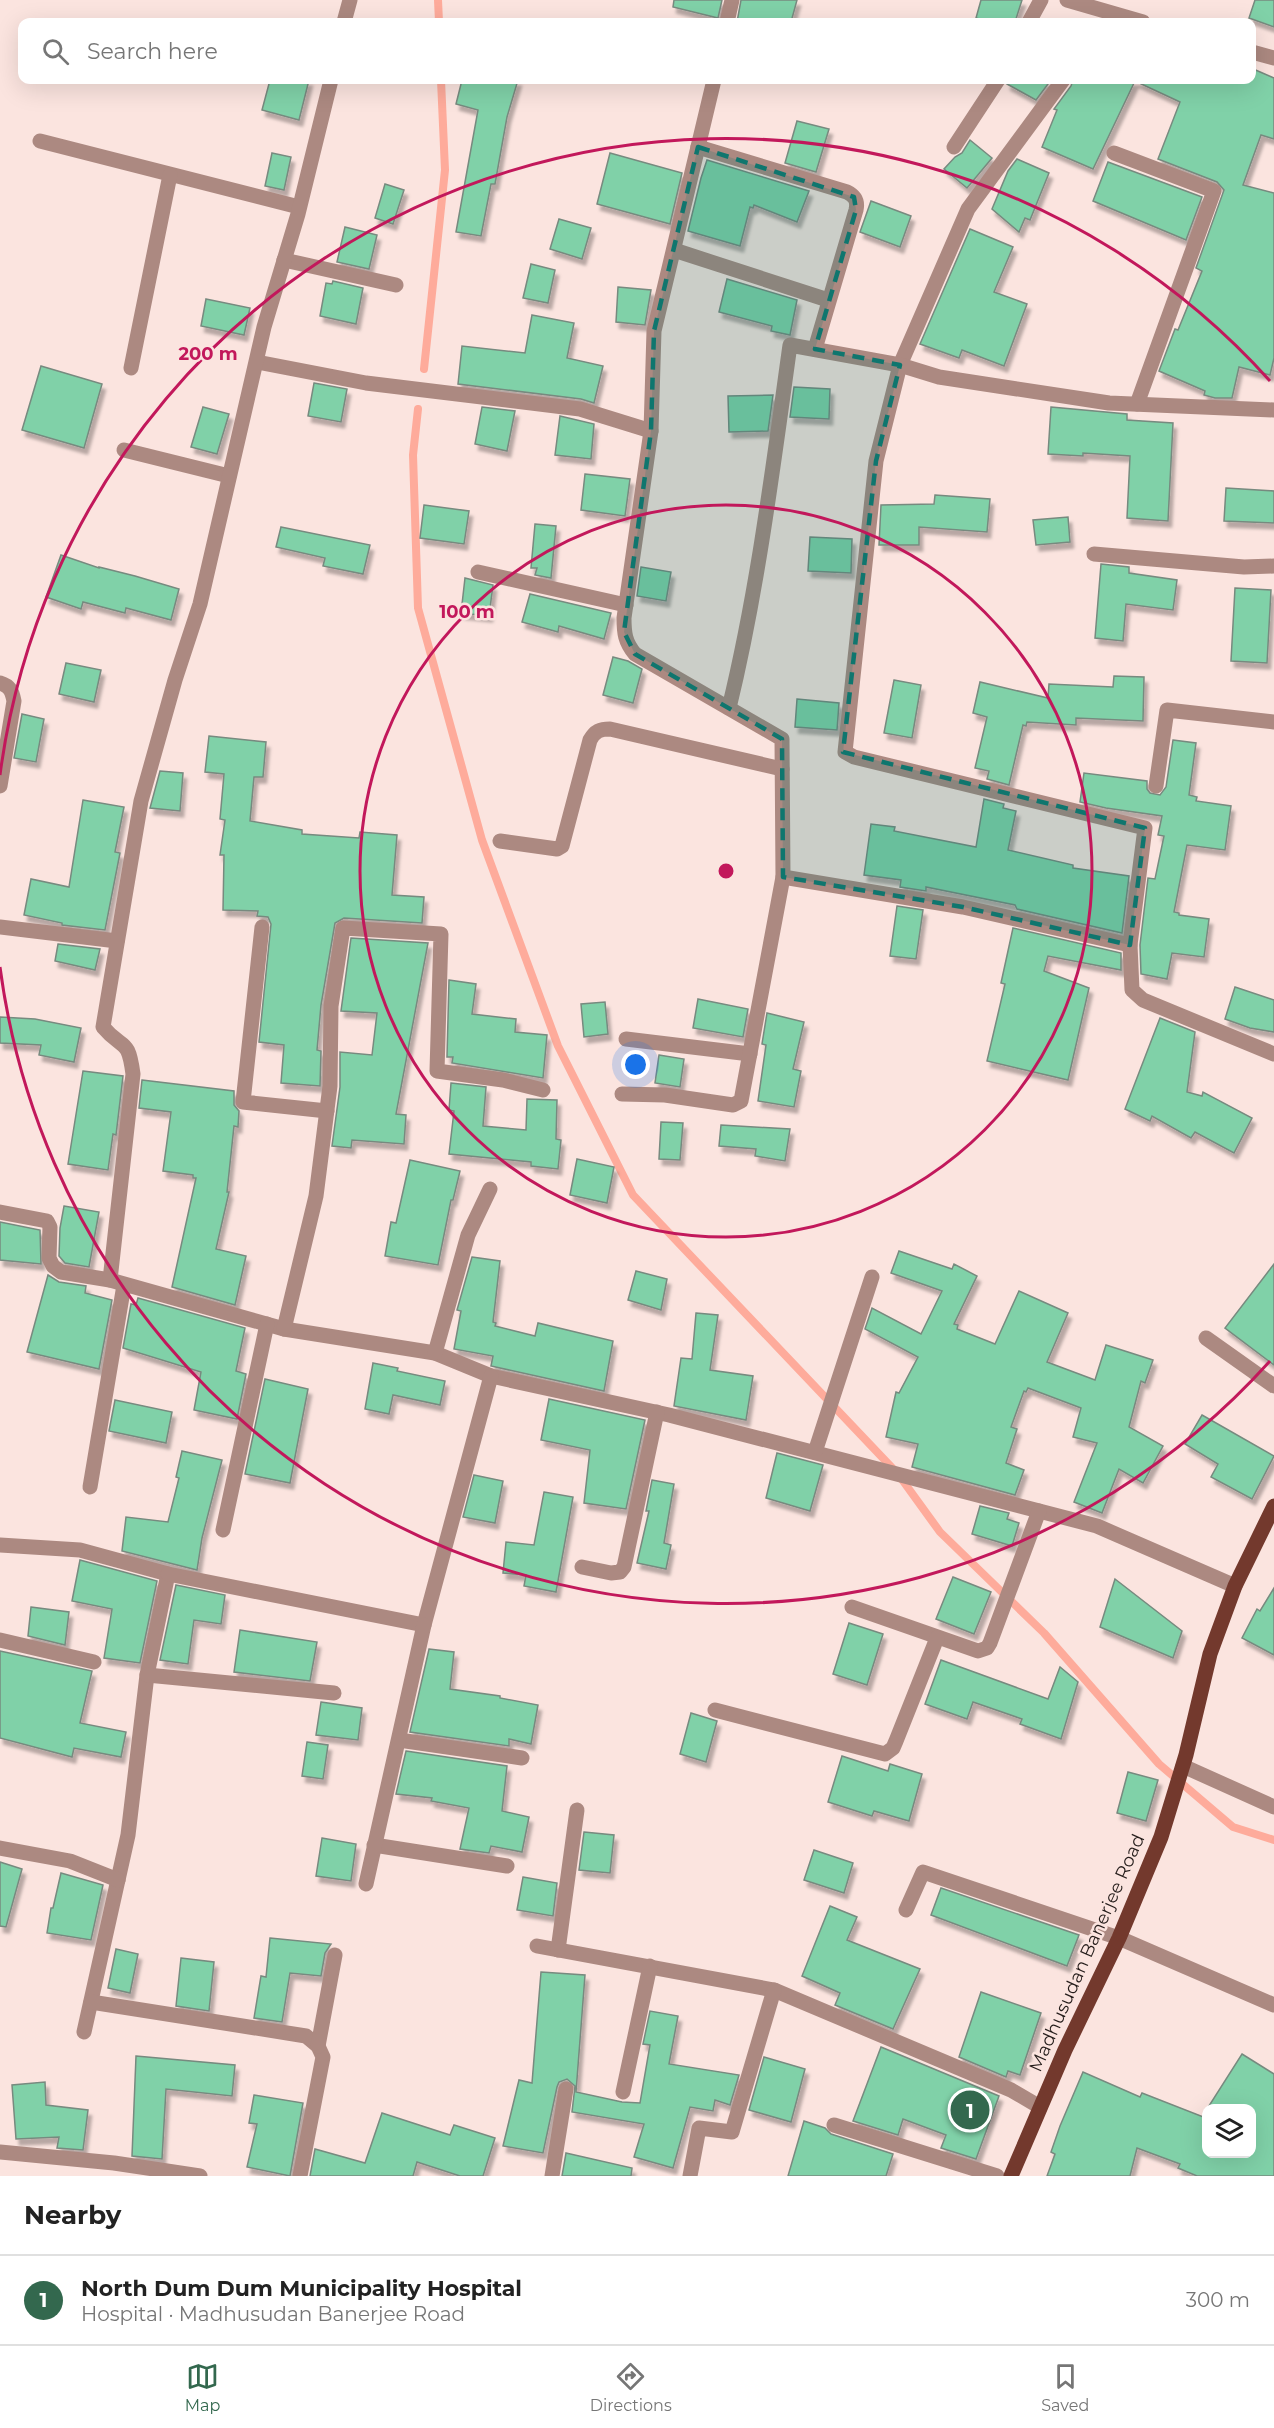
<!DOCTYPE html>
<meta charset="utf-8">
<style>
:root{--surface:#fff;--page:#f6f6f6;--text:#222;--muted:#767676;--line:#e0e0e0;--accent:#33684e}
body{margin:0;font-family:Montserrat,sans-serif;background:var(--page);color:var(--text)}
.controls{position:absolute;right:18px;bottom:18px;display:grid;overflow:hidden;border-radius:12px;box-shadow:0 6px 24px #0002}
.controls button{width:54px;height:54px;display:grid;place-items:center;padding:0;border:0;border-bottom:2px solid var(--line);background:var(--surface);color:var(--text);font:30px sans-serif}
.you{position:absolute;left:636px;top:1065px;width:21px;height:21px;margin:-15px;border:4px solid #fff;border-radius:50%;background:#1a73e8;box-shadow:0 0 0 9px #1a73e833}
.badge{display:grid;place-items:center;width:39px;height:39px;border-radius:50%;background:var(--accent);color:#fff;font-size:20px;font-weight:700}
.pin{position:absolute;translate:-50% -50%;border:3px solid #fff;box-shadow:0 2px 6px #0006}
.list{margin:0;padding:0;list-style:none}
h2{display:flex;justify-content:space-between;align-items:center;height:78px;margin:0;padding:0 24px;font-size:26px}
h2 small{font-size:20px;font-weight:400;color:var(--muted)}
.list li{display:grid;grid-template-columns:39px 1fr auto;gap:18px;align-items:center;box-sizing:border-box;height:90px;padding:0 24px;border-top:2px solid var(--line)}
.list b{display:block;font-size:22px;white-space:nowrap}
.list p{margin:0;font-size:20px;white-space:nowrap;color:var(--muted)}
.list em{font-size:20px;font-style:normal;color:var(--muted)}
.icon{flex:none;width:33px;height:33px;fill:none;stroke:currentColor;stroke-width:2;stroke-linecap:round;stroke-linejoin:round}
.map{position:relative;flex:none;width:1274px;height:2176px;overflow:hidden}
.search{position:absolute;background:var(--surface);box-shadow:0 6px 24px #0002;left:18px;right:18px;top:18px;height:66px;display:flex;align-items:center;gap:15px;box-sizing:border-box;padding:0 21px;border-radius:12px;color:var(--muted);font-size:22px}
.sheet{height:168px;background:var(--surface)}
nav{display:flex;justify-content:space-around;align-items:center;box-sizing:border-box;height:84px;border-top:2px solid var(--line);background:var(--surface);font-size:16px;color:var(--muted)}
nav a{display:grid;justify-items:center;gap:3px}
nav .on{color:var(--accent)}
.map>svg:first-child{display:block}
</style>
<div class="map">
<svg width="1274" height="2176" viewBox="0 0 1274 2176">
<defs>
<filter id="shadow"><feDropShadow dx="3.5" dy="6" stdDeviation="1.5" flood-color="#0004"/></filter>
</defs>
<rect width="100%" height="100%" fill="#fbe4df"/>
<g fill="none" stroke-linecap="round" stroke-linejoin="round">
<g stroke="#feab9b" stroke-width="8">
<path d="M438,0L439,22"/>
<path d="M424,369L445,170L441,80"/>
<path d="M418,409L413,455L418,608L482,840L558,1046L633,1195L898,1474L940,1532L1044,1633L1159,1764L1233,1827L1274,1840"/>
</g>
</g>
<g fill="#80d1a8" stroke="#778a7f" stroke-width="1.5" filter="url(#shadow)">
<path d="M674,0H722L718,18L673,7Z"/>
<path d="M741,0H797L791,22H737Z"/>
<path d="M981,0H1022L1015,22H989L976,18Z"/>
<path d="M1255,0H1274V27L1249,18Z"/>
<path d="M1251,68L1274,78V139L1261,135L1243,185L1274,193V358L1270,375L1239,367L1232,398H1215L1204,395L1205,391L1159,371L1175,329L1178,330L1202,271L1196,268L1224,190L1217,182L1158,159L1180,102L1135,81L1093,169L1042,147L1057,110L1054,109L1071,86L1073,80H1251Z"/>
<path d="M270,80H309L299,120L262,110Z"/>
<path d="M462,80H518L507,117L495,184H491L481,236L456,232L478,110L456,104Z"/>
<path d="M1008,80H1051L1036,100L1007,84Z"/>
<path d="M797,121L829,129L816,172L785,163Z"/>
<path d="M970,140L992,158L967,188L944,169L955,157L962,153Z"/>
<path d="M272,153L291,157L284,190L265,186Z"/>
<path d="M610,153L682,173L670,224L597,204Z"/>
<path d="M1017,159L1049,173L1030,220L1025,218L1019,232L992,209L1008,171Z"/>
<path d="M707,160L809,191L797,222L754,205L753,208L750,207L740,246L688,231L701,178Z"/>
<path d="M1108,162L1202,197L1186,240L1093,201Z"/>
<path d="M385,184L404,190L393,224L375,218Z"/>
<path d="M871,201L911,216L900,247L860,232Z"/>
<path d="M559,219L591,228L582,259L550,249Z"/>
<path d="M345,227L377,235L369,269L337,262Z"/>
<path d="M970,229L1013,247L994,292L1027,304L1004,366L962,350L959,358L920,344Z"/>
<path d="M531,264L555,270L548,303L523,298Z"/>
<path d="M727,279L797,300L790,335L771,331L772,326L719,312Z"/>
<path d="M333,281L363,288L356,324L320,316L326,283L332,284Z"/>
<path d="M618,287L651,290L645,325L616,322Z"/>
<path d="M206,299L250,308L244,335L201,326Z"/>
<path d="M532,315L574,323L567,358L603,366L594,403L581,399L458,384L462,346L525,353Z"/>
<path d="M41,366L102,384L84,448L22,430Z"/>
<path d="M314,383L347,389L341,422L308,416Z"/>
<path d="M794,387L830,389L829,419L790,417Z"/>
<path d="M773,395L768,431L729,432L728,396Z"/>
<path d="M203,407L229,414L217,454L191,447Z"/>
<path d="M482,407L515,411L507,451L475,444Z"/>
<path d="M1051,407L1127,414V420L1173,423L1168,521L1127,518L1130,456L1083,453V456L1048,454Z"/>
<path d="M560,416L594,424L591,459L555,455Z"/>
<path d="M585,474L630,479L625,516L581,510Z"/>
<path d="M1226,488L1274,491V523L1224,521Z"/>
<path d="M935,495L990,499L987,532L919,527V545H879L881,505L934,504Z"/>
<path d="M424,505L469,511L464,544L420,538Z"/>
<path d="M1068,517L1070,542L1036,545L1033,520Z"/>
<path d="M535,524L556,526L551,578L535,575L537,568H531Z"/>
<path d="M281,527L370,545L363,574L323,566L325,558L276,547Z"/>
<path d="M810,537L852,539L851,573L808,571Z"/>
<path d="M61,555L99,568V567L135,576L179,589L171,620L126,608L125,613L83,602L81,609L46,597Z"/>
<path d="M1101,564L1129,567V573L1177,580L1173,610L1126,604L1123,641L1095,638Z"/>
<path d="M641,567L671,572L666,601L637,596Z"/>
<path d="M465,578L493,585L489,616L461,613Z"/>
<path d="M1235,588L1271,590L1267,663L1231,661Z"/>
<path d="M530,594L611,613L604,639L559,626L558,632L522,622Z"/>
<path d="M613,657L628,661L642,669L633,703L603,695Z"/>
<path d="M66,663L101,670L94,702L59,694Z"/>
<path d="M1114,676L1144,677L1143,721L1076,718V725L1027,722L1026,726L1023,725L1009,785L987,779L989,771L975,768L987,717L973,713L980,682L1048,698L1049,684L1113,687Z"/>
<path d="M894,680L921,685L912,738L884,733Z"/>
<path d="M797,699L839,703L837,730L795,727Z"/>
<path d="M22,714L44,719L36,762L14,758Z"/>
<path d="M209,736L266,742L263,777H254L250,821L302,830V834L359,838L360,832L397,835L392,895L424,897L422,923L344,918L335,923L321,1005L317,1050L321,1051L320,1086L281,1083L284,1045L259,1042L271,924L268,917L257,916L258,911L223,910L224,855H220L225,820L220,819L224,774L205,772Z"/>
<path d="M1173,740L1196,743L1189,795L1197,797L1196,801L1231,806L1225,850L1187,845L1174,912L1179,913V915L1209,919L1204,957L1172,953L1167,979L1141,974L1140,945L1148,878L1155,879L1164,836L1158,835L1162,816L1106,808L1080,802L1084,773L1147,781V789L1150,793L1160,795L1166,787Z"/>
<path d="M160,771L183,773L180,811L150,808Z"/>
<path d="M984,799L1004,804L1003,808L1016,811L1008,850L1073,865V868L1129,876L1122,933L1017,909L1015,905L926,887V891L900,887L901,880L864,875L871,824L895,827L894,831L976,847Z"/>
<path d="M83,800L124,807L115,852L120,853L105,930L62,925V923L24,915L31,879L69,887Z"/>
<path d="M897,906L923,910L916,959L890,956Z"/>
<path d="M1013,928L1121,953V970L1048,956L1044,971L1089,988L1068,1080L987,1061L1005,984L1001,983Z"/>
<path d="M351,938L428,943L396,1114L406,1115L404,1144L352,1140L351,1148L332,1146L340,1087V1052L372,1055L377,1013L341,1011Z"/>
<path d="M58,944L100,949L95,970L55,961Z"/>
<path d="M449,980L476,984L472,1014L516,1019L515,1032L547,1035L543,1078L452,1063L453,1057H447Z"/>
<path d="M1235,987L1274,1000V1032L1250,1028L1225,1019Z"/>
<path d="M698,999L748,1009L743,1037L693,1028Z"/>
<path d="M605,1002L608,1034L584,1037L581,1004Z"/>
<path d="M767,1013L804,1022L793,1069L801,1071L794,1107L758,1101L766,1045L762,1044Z"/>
<path d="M0,1017L35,1019L81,1028L74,1062L39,1055L41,1045L0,1043Z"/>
<path d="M1160,1018L1195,1032L1187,1092L1202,1096L1203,1092L1252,1118L1234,1153L1195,1132L1191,1138L1152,1116L1150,1121L1125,1109Z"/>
<path d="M659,1055L684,1059L680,1087L655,1083Z"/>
<path d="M83,1071L123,1076L116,1135L113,1134L108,1170L68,1164Z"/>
<path d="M142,1080L234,1091V1105L239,1111L238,1127L234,1126L227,1192H229L216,1249L246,1256L235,1305L172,1287L196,1178H193V1175L163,1171L171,1112L139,1108Z"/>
<path d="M451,1083L486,1087L483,1126L526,1130L527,1099L557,1100L556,1139L561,1140L558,1169L531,1166V1162L449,1154L454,1111L449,1110Z"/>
<path d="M661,1122L683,1123L680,1160L659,1159Z"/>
<path d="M721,1125L790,1129L785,1161L755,1156L756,1149L719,1146Z"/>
<path d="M577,1159L614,1167L607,1203L570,1195Z"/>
<path d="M410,1160L460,1171L453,1200H451L438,1265L385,1256L391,1222L396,1223Z"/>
<path d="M64,1206L99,1212L89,1267L65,1263L59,1256L60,1228Z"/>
<path d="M0,1222L40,1230L41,1264L0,1260Z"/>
<path d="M899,1251L952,1269L954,1264L977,1276L954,1324L958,1325L957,1329L995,1344L1019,1291L1068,1313L1047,1362L1095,1380L1106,1345L1153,1360L1145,1383L1141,1381L1129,1427L1163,1446L1143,1483L1119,1469L1102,1513L1074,1502L1097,1443L1073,1437L1081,1408L1028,1388L1026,1392L1024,1391L1011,1427L1017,1429L1006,1463L1024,1470L1015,1495L912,1467L918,1444L886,1437L896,1392L899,1393L918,1357L865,1329L872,1308L921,1334L942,1291L891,1273Z"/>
<path d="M472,1257L500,1261L493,1322L496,1323L495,1326L535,1336L538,1323L613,1341L604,1391L491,1366L493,1356L454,1349L461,1311L457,1310Z"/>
<path d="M1274,1264V1365L1225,1328Z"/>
<path d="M636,1271L667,1279L661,1310L628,1300Z"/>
<path d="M48,1275L59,1282L86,1286L85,1293L112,1300L99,1369L27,1352Z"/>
<path d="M138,1298L245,1328L236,1371L246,1374L237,1419L194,1410L201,1372L123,1348L131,1304L136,1305Z"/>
<path d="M696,1313L718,1315L710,1370L753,1376L746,1420L674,1406L681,1358L692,1359Z"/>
<path d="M373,1363L398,1368L397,1371L445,1381L440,1405L393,1395L389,1414L365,1409Z"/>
<path d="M265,1379L308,1389L290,1483L245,1474Z"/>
<path d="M549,1399L645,1420L626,1509L584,1503L590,1450L541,1440Z"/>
<path d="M115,1400L172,1412L166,1443L109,1431Z"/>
<path d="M1202,1415L1274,1456L1252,1499L1211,1477L1218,1464L1185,1444Z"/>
<path d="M182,1451L222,1460L202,1538L197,1570L122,1551L126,1517L168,1522L179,1478L176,1477Z"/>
<path d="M777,1453L823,1465L810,1511L766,1498Z"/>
<path d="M474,1475L503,1481L495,1523L463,1517Z"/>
<path d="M652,1480L674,1484L664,1543L671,1545L666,1569L637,1563L649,1511H646Z"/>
<path d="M544,1492L573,1497L556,1592L524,1586L526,1575L503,1573L506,1542L534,1545Z"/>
<path d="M980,1506L1009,1513L1007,1519L1019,1523L1012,1546L972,1534Z"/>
<path d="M80,1560L157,1581L140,1663L104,1658L112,1609L72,1601Z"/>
<path d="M953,1577L991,1592L974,1634L936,1619Z"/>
<path d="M1115,1579L1182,1631L1173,1658L1100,1627Z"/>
<path d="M176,1585L225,1595L221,1624L194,1620L188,1664L160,1660Z"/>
<path d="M1274,1588V1655L1242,1638L1257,1609L1260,1611Z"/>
<path d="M31,1607L69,1612L65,1645L28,1636Z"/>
<path d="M849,1623L883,1634L867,1685L833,1674Z"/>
<path d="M240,1630L317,1642L310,1681L234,1672Z"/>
<path d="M429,1649L454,1652L450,1689L500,1696V1698L538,1705L531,1744L509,1739V1746L410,1732Z"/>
<path d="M0,1651L92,1671L80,1723L126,1732L121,1757L74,1748L72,1757L0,1738Z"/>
<path d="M941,1660L1048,1699L1060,1667L1078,1682L1061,1739L1020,1724L1022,1719L973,1702L967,1719L925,1704Z"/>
<path d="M321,1702L362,1708L358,1740L316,1735Z"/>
<path d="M691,1713L717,1721L706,1762L680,1754Z"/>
<path d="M307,1742L328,1745L323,1779L302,1776Z"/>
<path d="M406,1751L507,1766L502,1811L529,1817L522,1852L491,1846L489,1853L460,1849L469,1808L431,1801L432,1798L396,1794Z"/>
<path d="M842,1756L888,1771L890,1764L922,1774L909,1821L874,1811L872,1816L828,1802Z"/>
<path d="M1128,1772L1158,1780L1146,1821L1117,1813Z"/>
<path d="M584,1832L614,1835L610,1873L579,1870Z"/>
<path d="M322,1838L356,1844L351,1881L316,1876Z"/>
<path d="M814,1850L853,1863L844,1893L804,1880Z"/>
<path d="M0,1862L22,1869L6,1927L0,1926Z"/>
<path d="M61,1873L103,1885L91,1940L47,1933L51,1908H53Z"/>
<path d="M523,1877L557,1883L553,1916L517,1910Z"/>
<path d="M941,1888L1079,1935L1067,1966L931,1915Z"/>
<path d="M830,1906L857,1917L847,1940L920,1969L893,2029L835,2005L840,1993L802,1976Z"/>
<path d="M270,1938L331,1944L325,1953L321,1976L290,1973L282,2022L254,2018L261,1976L266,1977Z"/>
<path d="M116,1949L138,1954L130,1993L108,1988Z"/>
<path d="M181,1958L214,1962L209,2011L176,2006Z"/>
<path d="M541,1972L585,1975L576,2092L622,2102L640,2103L650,2045L643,2044L650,2011L678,2016L669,2064L739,2075L730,2105L715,2100L713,2111L690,2107L673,2168L634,2157L644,2124L572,2112L575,2086L567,2079L559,2082L557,2087L543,2153L503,2146L519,2080L532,2083Z"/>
<path d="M981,1992L1041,2013L1020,2075L1008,2071L1006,2077L959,2057Z"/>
<path d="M881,2047L999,2096L976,2159L941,2148L946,2135L903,2119L898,2135L853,2121Z"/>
<path d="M1242,2054L1274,2074V2176H1197L1178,2168L1180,2164L1137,2148L1130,2176H1047L1055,2154L1051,2152L1060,2126L1083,2072L1140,2097L1142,2093L1206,2118V2154H1251V2109H1207Z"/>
<path d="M136,2056L235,2065L232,2096L166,2089L162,2159L132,2156Z"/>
<path d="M764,2057L805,2069L791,2122L749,2110Z"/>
<path d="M45,2082L46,2105L88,2110L83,2150L57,2148L59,2137L16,2139L12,2085Z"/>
<path d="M254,2095L303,2103L290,2176L247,2167L257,2124L249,2123Z"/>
<path d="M382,2113L450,2135L454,2125L495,2138L483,2176H460L417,2162L413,2176H310L315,2149L365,2163Z"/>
<path d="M804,2121L825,2128L831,2134L893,2154L886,2176H788Z"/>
<path d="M566,2153L632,2168L631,2176H562Z"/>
</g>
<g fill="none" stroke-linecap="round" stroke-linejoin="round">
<g stroke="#ac8981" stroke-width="15">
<path d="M1156,786L1167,710L1274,722"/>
<path d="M834,2125L997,2176"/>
</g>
<g stroke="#ac8981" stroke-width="15">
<path d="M1067,0L1143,22"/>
<path d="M344,22L350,0"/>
<path d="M727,22L732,0"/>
<path d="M1029,22L1041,0"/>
<path d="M1252,52L1274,58"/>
<path d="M714,80L654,331L651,431L624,618C624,633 625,642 635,654L782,739L783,877"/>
<path d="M1063,80L968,209L900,365L876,461L845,752L854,757L1145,828L1130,945L1132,990L1143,1000L1274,1054"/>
<path d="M40,141L299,207"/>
<path d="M698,147L847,192C855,196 858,201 856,210L815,349"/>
<path d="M954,147L998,80"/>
<path d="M1114,153L1214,191L1137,404"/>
<path d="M674,250L828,300"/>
<path d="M284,260L396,285"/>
<path d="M257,362L366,383L580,409L651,431"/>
<path d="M131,368L170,175"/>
<path d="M124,450L229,476"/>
<path d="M1094,554L1244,567L1274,566"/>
<path d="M478,572L626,605"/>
<path d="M0,683C10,686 12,691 14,701L0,786"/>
<path d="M729,708C758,589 773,466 790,345L900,365L939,377L1109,403L1274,410"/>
<path d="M500,841L557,849L562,846L590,740C595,731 600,729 610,729L782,769"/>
<path d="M0,927L117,941"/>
<path d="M262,927L243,1102L327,1111"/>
<path d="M626,1039L750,1054"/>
<path d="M622,1094L665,1095L733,1105L741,1101L783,877L963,907L1130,945"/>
<path d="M0,1212L47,1221L50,1227L49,1258L53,1266L61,1272L110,1280L284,1329L435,1353L491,1376L669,1415L1097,1526L1235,1586"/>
<path d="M110,1280L133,1074C128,1036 123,1051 103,1027L141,801L175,680L200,604L264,327L298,214L331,80"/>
<path d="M284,1329L316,1196L330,1086L331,1006L343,928L441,934L437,1071L503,1080L543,1090"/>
<path d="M1206,1338L1274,1386"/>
<path d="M435,1353L468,1235L490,1189"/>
<path d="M815,1452L872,1277"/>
<path d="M90,1487L124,1285"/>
<path d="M223,1530L267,1324"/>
<path d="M0,1545L80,1550L168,1574L147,1675L128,1835L84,2032"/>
<path d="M582,1567L611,1573L620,1572L624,1567L657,1412"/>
<path d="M168,1574L424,1625L491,1376"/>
<path d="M852,1607L978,1651L987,1648L990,1643L1039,1511"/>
<path d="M0,1640L94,1662"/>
<path d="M147,1675L334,1693"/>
<path d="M715,1710L885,1754L893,1748L896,1741L937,1638"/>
<path d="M399,1740L522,1758"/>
<path d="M1183,1766L1274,1807"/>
<path d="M374,1845L507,1866"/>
<path d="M0,1848L70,1861L118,1880"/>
<path d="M366,1884L424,1625"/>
<path d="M906,1910L923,1872L1119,1938L1274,2005"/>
<path d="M537,1946L774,1990L1011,2090L1040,2107"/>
<path d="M558,1950L577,1810"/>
<path d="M91,2002L306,2036L318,2046L323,2057L300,2176"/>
<path d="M318,2046L335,1955"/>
<path d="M623,2092L650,1966"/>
<path d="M0,2152L114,2163L200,2176"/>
<path d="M552,2176L566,2089"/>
<path d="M690,2176L699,2128L732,2132L774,1990"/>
</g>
<path stroke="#73392d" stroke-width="15" d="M1011,2176L1065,2050L1119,1938L1161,1837L1186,1755L1210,1654L1235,1586L1274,1506"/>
</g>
<path fill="#0f766e" fill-opacity="0.2" stroke="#0f766e" stroke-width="4.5" stroke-dasharray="12 8" stroke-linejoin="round" d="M698,147L854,197L856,210L815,349L900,365L876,461L843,752L1145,828L1130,945L963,907L783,877L782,739L635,654L624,632L651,431L654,331Z"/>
<g fill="none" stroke="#c2185b" stroke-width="3">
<circle cx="726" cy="871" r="366"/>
<path d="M1270 1361A732 732 0 0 1 0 967M0 775A732 732 0 0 1 1270 381"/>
</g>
<g text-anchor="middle" stroke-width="5" stroke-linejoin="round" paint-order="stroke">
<g font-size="18" fill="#241c1a" stroke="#fbe4df">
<text transform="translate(1087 1953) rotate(-66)" y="6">Madhusudan Banerjee Road</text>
</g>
</g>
<circle cx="726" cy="871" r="9" fill="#c2185b" stroke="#fbe4df" stroke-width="3"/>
<g font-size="18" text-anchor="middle" font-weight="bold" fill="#c2185b" stroke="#fbe4df" stroke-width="5" stroke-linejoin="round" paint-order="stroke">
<text x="208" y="360">200 m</text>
<text x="467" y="618">100 m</text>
</g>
</svg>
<div class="controls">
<button><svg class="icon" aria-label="layers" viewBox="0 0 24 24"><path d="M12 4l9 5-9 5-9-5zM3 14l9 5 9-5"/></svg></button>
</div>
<div class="you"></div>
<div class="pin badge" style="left:970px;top:2110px">1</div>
<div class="search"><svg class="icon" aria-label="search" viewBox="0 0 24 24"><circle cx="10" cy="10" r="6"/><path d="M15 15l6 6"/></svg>Search here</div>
</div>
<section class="sheet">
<h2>Nearby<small></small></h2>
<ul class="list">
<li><span class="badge">1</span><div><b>North Dum Dum Municipality Hospital</b><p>Hospital · Madhusudan Banerjee Road</p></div><em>300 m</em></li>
</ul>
</section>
<nav>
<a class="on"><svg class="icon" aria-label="map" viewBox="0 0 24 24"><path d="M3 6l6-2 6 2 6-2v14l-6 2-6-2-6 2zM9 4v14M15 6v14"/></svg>Map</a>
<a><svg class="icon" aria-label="directions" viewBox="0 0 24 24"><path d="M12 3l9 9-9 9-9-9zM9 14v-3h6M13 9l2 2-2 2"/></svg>Directions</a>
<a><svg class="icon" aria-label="saved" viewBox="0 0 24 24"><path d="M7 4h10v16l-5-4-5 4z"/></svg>Saved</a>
</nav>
